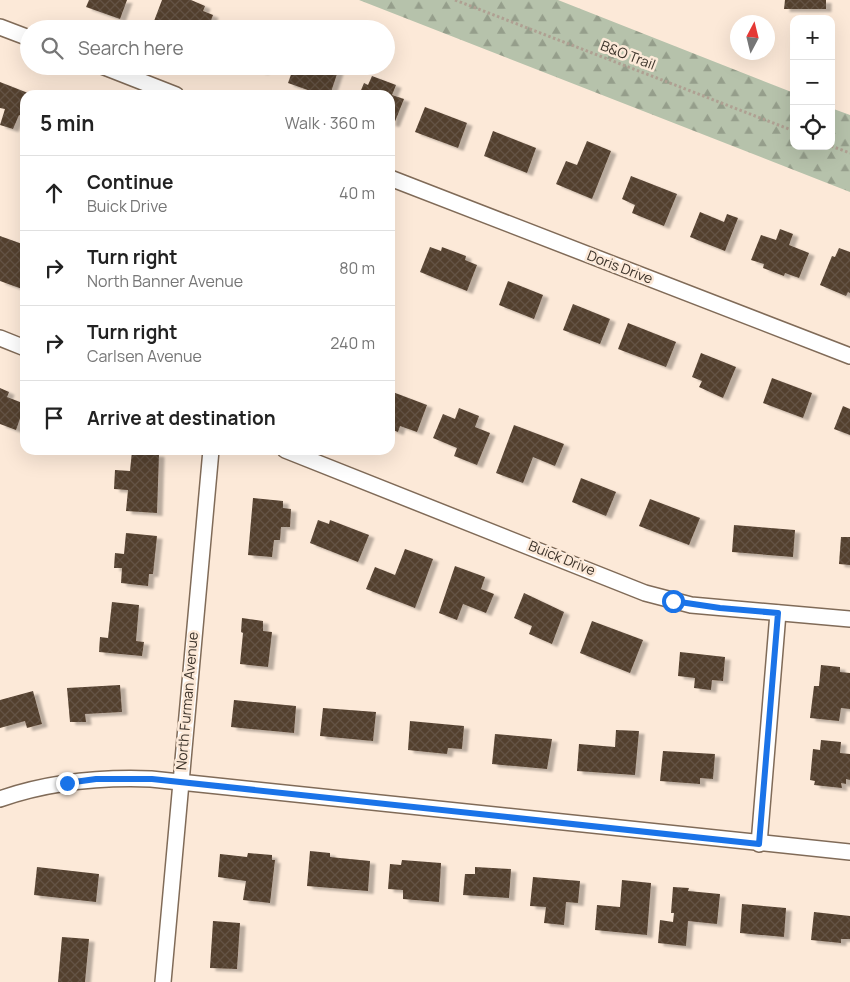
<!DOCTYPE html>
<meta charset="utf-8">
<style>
:root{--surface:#fff;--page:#f6f6f6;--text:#222;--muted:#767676;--line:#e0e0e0}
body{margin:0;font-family:Manrope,sans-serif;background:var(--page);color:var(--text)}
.controls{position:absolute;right:15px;top:15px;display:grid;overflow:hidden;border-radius:10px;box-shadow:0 5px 20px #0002}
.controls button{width:45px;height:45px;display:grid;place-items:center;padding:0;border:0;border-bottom:1px solid var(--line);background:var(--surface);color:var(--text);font:25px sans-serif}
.compass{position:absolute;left:730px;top:15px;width:45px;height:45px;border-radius:50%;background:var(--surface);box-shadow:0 5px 20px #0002;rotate:7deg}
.stop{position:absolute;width:15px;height:15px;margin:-11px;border:4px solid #1a73e8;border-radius:50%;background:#fff}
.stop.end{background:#1a73e8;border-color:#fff;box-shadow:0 1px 5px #0008}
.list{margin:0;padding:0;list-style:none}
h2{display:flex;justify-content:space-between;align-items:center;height:65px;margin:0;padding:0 20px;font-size:21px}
h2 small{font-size:16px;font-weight:400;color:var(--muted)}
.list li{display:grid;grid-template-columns:32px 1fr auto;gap:15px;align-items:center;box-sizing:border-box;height:75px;padding:0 20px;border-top:1px solid var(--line)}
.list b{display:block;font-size:19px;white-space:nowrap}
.list p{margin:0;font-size:16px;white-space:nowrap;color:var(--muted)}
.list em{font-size:16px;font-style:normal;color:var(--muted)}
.icon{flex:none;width:28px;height:28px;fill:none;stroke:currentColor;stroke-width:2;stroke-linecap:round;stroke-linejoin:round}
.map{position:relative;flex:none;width:850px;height:982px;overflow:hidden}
.search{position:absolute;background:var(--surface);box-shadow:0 5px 20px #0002;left:20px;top:20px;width:375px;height:55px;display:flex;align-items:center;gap:12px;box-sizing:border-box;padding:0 18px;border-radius:28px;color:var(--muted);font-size:19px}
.panel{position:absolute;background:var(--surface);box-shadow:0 5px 20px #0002;left:20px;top:90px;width:375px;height:365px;border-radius:15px}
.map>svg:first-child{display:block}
</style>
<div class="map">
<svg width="850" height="982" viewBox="0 0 850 982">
<defs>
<pattern id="forest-firs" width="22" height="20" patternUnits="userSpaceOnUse" patternTransform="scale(1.25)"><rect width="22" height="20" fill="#b6c2ab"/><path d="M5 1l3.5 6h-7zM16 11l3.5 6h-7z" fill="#959e8b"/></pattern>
<pattern id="building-cross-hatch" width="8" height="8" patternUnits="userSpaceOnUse" patternTransform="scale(1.25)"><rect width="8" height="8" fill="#533f2e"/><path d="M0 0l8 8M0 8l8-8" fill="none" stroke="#645344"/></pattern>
<filter id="shadow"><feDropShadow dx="5.5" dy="3" stdDeviation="1" flood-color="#0004"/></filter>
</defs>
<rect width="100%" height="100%" fill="#fce9d8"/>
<path fill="url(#forest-firs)" d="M359,0H558L794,93V146H831V108L850,115V192Z"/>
<g fill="url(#building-cross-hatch)" filter="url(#shadow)">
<path d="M89,0H127L120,19L86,7Z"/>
<path d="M162,0H191L205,6L203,11L213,15L208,29H151Z"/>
<path d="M785,0H826V9H784Z"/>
<path d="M250,66H265L263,72Z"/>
<path d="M294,66H325L338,71L330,95H322L288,83Z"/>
<path d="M372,76L396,85L392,95L404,99L394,124L390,123V95H359L364,83L368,85Z"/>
<path d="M0,82L33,95H25V114L24,117L19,115L13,129L0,125L5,109L0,108Z"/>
<path d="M425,107L467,123L458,148L415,132Z"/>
<path d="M493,131L536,148L527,173L484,156Z"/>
<path d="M587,141L611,151L592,199L556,184L566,161L577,165Z"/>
<path d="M631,176L677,194L664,226L632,213L635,205L622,199Z"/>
<path d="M700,212L724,222L727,214L738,218L725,251L690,237Z"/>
<path d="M780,229L793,234L789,245L809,253L799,278L785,273L784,276L763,268L764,264L751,260L761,235L776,240Z"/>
<path d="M0,236L25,245V290L0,281Z"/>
<path d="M430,247L441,251L442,247L466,256L465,260L477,265L467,291L420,272Z"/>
<path d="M839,248L850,252V293L848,292L846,296L820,285L832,256L835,257Z"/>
<path d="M508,281L543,295L534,319L499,305Z"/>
<path d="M573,304L610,319L600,344L563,330Z"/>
<path d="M628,323L676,342L666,367L618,349Z"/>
<path d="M701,353L736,367L723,398L699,387L702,381L692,377Z"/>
<path d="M772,378L812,393L803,418L763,403Z"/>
<path d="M0,388L9,392L7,397L25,404L16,430L0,424Z"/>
<path d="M390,391L427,405L417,432L400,426L398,432L390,429Z"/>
<path d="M843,406L850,409V435L834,429Z"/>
<path d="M459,408L479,416L475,427L490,433L477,465L454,456L457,448L433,438L443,414L455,419Z"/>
<path d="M514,425L564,444L555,466L533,457L523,483L496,473Z"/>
<path d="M132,451L159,454L157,513L126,511L128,490L114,489L115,470L130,471Z"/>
<path d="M581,478L616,492L606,516L572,502Z"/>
<path d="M253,498L283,501V508L291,509L290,527H281L280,540H274L272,557L248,555Z"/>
<path d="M650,499L700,518L689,545L639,526Z"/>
<path d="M318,520L329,524L330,520L369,535L358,562L310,543Z"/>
<path d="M734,525L795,530L793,557L732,552Z"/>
<path d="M126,533L157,536L153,574H149L148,586L121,583L122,568H114L115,553L124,554Z"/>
<path d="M841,537H850V565L839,564Z"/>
<path d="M405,549L433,559L415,608L366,589L375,567L395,575Z"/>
<path d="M455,566L485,577L481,589L494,594L486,613L463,604L457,620L439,613Z"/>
<path d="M524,593L564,612L552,644L529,634L532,626L514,618Z"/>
<path d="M112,602L139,605L136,641L144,642L142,656L99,652L100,637L108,638Z"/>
<path d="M242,618L263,621V631L272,632L268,667L240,664L243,633L241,632Z"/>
<path d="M592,621L643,640L630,673L580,653Z"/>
<path d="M680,652L725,657L723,681L712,680L711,690L694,688L695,678L678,676Z"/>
<path d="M821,665L840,667V672L850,673V709L841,708L839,721L810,718L814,686H819Z"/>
<path d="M120,685L122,712L85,714L86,722H70L67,688Z"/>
<path d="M33,691L42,724L27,728L25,721L0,728V700Z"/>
<path d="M234,700L296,706L294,733L231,727Z"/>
<path d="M323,708L376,712L373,741L320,736Z"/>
<path d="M410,721L464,726L462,749L448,748L447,754L408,750Z"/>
<path d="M616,730L639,731L635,775L577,771L579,744L615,747Z"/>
<path d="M495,734L552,739L547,769L492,764Z"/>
<path d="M821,740L841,742L840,753L850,754V780L846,779V784L841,783L842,788L814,785L815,781L810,780L813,749L820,750Z"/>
<path d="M663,751L715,754L713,779L700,778V784L660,781Z"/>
<path d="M310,851L330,853V857L370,861L368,891L307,886Z"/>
<path d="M248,853L272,855V860H275L270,903L243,900L246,881L218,877L220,854L247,857Z"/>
<path d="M402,860L441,863L439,902L403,899V890L388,889L390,864L401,865Z"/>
<path d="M37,867L99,874L96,902L34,895Z"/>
<path d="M475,867L511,869L509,898L463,895L465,874H475Z"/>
<path d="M533,877L580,881L578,903L566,902L564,925L544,923L546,907L530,906Z"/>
<path d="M622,880L651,883L647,935L595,930L597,905L620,907Z"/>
<path d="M673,887L689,888L688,891L720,894L717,924L688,921L686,946L658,943L660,920L673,922L674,913H671Z"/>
<path d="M742,904L786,908L784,937L740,933Z"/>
<path d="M814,912L850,916V939H841V943L811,940Z"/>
<path d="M213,921L240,923L237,969L210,968Z"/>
<path d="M62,937L89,939L85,982H58Z"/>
</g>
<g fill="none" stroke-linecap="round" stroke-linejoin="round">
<g stroke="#806b58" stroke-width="18">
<g id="minor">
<path d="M0,27L29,38"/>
<path d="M102,66L176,95"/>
<path d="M390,178L850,356"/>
<path d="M0,338L25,348"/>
<path d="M285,450L645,593L691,605L850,619"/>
<path d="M0,799C49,782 100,777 151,779L850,852"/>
<path d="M759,844L778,613"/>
<path d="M163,982L211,450"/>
</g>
</g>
<g stroke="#afa092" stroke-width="3" stroke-dasharray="2.5 2.5" stroke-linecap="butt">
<path d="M455,0L794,131"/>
<path d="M831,146L850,153"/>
</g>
<use href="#minor" stroke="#fff" stroke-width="15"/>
</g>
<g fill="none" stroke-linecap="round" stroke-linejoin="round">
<path stroke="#1a73e8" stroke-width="6" d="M67,783L96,779H152L759,844L778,613L720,608L673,601"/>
</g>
<g text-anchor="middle" stroke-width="5" stroke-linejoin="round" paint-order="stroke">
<g font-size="14" fill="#3c332a" stroke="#fce9d8">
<text transform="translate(628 55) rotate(21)" y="5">B&amp;O Trail</text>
<text transform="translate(620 267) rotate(21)" y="5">Doris Drive</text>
<text transform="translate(562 558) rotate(22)" y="5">Buick Drive</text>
<text transform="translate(187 701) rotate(-85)" y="5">North Furman Avenue</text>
</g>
</g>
</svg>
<div class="controls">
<button>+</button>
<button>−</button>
<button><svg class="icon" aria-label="locate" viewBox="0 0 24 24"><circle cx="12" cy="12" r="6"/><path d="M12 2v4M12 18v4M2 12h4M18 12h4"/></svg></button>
</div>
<svg class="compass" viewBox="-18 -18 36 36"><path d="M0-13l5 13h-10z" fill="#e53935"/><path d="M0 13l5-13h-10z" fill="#767676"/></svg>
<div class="stop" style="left:673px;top:601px"></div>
<div class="stop end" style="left:67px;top:783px"></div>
<div class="search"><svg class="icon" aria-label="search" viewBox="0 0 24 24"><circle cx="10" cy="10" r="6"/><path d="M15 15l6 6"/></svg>Search here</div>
<section class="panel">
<h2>5 min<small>Walk · 360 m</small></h2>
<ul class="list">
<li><svg class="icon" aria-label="ahead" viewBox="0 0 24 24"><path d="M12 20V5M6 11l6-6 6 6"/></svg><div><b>Continue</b><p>Buick Drive</p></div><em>40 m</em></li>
<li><svg class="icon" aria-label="right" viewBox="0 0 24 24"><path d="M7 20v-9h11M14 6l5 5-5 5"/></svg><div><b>Turn right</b><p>North Banner Avenue</p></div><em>80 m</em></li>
<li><svg class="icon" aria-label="right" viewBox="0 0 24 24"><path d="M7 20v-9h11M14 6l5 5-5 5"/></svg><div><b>Turn right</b><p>Carlsen Avenue</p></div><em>240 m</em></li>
<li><svg class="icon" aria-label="arrive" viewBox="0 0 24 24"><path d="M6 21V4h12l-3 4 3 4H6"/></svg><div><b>Arrive at destination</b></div></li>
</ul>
</section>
</div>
